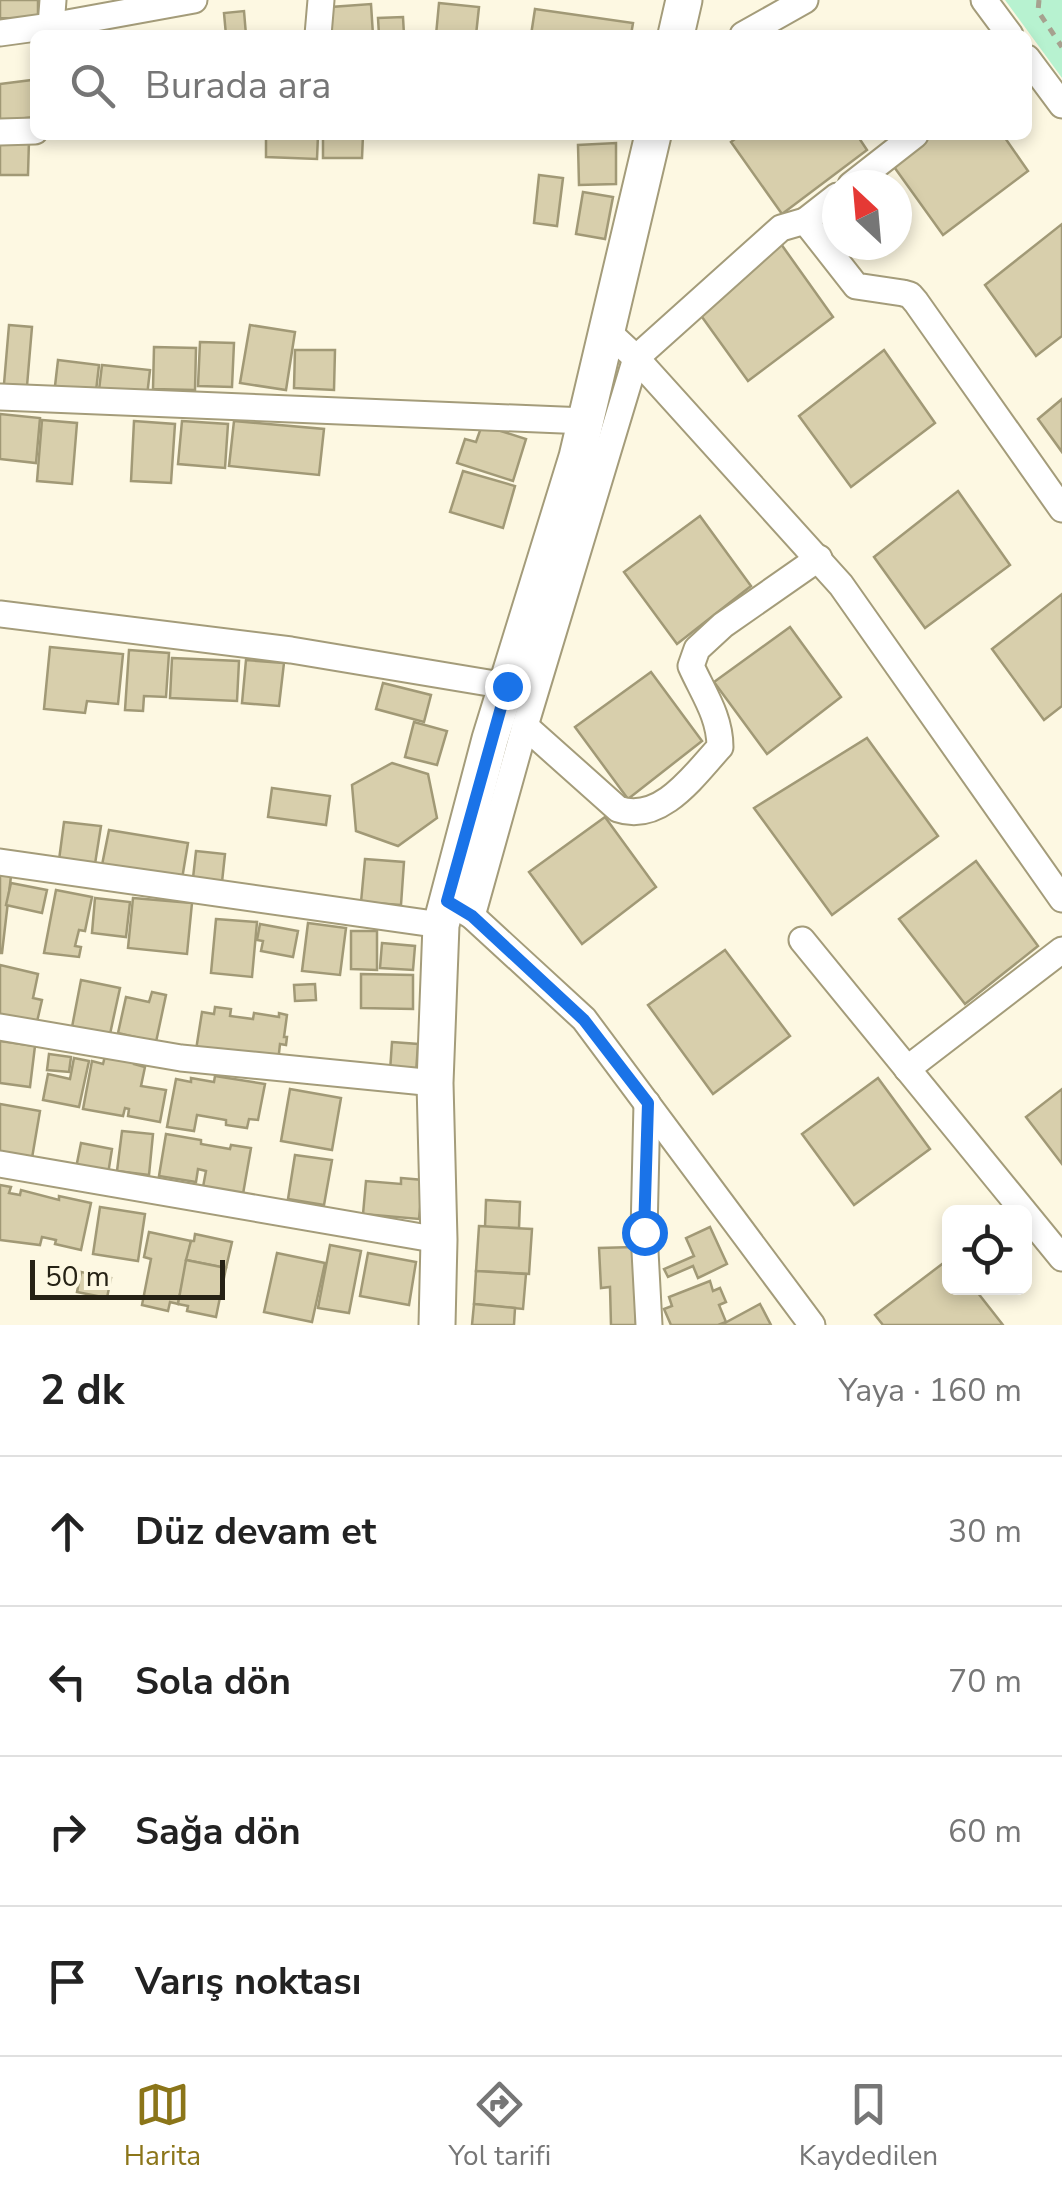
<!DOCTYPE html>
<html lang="tr">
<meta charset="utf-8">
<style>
:root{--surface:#fff;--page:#f6f6f6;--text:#222;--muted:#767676;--line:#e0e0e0;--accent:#8b7519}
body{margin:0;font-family:"Nunito Sans",sans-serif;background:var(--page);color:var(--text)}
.controls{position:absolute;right:30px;bottom:30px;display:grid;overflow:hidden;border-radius:15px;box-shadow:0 5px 15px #0003}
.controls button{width:90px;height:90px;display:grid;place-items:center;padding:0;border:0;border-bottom:2px solid var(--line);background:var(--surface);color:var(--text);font:50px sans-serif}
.compass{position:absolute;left:822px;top:170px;width:90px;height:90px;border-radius:50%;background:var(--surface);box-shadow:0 5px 15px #0003;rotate:334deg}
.scale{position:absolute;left:30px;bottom:25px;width:195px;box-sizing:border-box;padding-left:10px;border:5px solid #262215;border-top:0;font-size:28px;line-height:35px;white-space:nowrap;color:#262215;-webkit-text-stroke:8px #fdf8e2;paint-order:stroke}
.stop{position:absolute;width:30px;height:30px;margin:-22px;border:8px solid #1a73e8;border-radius:50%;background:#fff}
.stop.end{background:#1a73e8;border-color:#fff;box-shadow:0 2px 10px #0008}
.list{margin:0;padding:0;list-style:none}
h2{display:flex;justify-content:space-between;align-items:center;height:130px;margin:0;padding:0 40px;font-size:42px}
h2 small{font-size:32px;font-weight:400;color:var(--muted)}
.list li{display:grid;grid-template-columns:65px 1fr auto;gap:30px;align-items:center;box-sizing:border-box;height:150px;padding:0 40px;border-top:2px solid var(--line)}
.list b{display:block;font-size:38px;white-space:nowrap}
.list em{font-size:32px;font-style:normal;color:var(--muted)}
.icon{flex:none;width:55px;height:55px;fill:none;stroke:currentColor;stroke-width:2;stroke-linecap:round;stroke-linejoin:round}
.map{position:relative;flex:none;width:1062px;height:1325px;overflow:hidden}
.search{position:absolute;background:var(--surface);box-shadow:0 5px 15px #0003;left:30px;right:30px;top:30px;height:110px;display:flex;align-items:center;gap:25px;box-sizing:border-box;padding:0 35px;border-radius:15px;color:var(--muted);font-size:38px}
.sheet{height:730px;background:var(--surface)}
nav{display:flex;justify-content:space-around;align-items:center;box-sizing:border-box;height:140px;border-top:2px solid var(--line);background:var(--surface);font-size:28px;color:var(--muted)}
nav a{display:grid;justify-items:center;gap:5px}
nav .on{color:var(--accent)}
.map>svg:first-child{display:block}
</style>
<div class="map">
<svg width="1062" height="1325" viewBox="0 0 1062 1325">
<rect width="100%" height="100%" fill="#fdf8e2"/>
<path fill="#b7f2d0" d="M1005,0H1062V78Z"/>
<g fill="#d8cfac" stroke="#a19976" stroke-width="2.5">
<path d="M0,0H38V19L0,18Z"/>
<path d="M439,3L479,7L476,35H436Z"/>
<path d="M371,4L373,35H332L331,7Z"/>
<path d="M535,9L633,23L631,35H531Z"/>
<path d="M244,11L246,35H226L224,13Z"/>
<path d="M403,17L404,35H379L378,18Z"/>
<path d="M32,80L35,117L0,121V84Z"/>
<path d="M266,135H318L317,159L266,157Z"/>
<path d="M323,135H363L362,158H323Z"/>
<path d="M740,135H857L867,150L782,214L731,142Z"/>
<path d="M929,135H1003L1028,171L943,235L892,164Z"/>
<path d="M0,140H29L28,175H0Z"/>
<path d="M616,143V184L579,185L578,145Z"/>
<path d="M539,175L563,178L557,226L534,223Z"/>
<path d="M583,192L613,197L605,239L576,234Z"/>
<path d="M1062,224V336L1036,356L985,285Z"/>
<path d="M781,244L833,317L748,381L697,310Z"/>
<path d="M9,325L32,327L27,386L4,384Z"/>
<path d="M250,325L295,332L286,390L240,383Z"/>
<path d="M200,342L234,343L232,387L198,386Z"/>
<path d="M154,347L196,348L195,390L153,389Z"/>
<path d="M295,350H335L334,390L294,388Z"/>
<path d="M884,350L935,423L851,487L799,416Z"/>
<path d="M58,360L99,365L96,391L55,386Z"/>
<path d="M102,365L150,370L147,396L99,390Z"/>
<path d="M1062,399V452L1038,419Z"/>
<path d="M0,414L40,418L36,463L0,459Z"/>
<path d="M42,420L77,423L72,484L37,481Z"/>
<path d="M134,421L175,424L171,483L131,481Z"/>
<path d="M182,421L228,424L225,468L178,464Z"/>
<path d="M234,421L324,429L319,475L229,466Z"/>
<path d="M482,425L526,439L513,481L457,463L465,439L476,442Z"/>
<path d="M463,471L515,486L503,528L450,512Z"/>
<path d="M958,491L1010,565L925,628L874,557Z"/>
<path d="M700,516L751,586L677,644L624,572Z"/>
<path d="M1062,594V706L1044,720L992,649Z"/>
<path d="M790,627L841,697L767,754L714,682Z"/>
<path d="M50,647L123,654L118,704L87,701L85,713L44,709Z"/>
<path d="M129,650L169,653L166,697L144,696L143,711L125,710Z"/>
<path d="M172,658L239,661L237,701L170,698Z"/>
<path d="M246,660L284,663L279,706L242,703Z"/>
<path d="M651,672L702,741L628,799L575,727Z"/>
<path d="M383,683L431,695L424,722L376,709Z"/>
<path d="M414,722L447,731L437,765L405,757Z"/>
<path d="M867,738L938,836L832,915L754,808Z"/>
<path d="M392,763L428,774L437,818L398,846L356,831L352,785Z"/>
<path d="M272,788L330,796L326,825L268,817Z"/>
<path d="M605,817L656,887L582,944L529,872Z"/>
<path d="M64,822L101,826L95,864L59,860Z"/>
<path d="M109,830L188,843L182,879L102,865Z"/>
<path d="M196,851L225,854L222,882L193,878Z"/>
<path d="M365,859L404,862L401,905L361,902Z"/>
<path d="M976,861L1038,946L965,1004L899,919Z"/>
<path d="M0,874L11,876L2,953H0Z"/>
<path d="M11,883L47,890L42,913L6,905Z"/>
<path d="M56,890L92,897L85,931L79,930L75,946L81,947L79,957L44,953Z"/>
<path d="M95,898L130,902L126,937L92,933Z"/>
<path d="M133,898L192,903L187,954L128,948Z"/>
<path d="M216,919L257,922L252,977L211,973Z"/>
<path d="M308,923L346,928L340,975L302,971Z"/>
<path d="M260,924L298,931L293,957L261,951L263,941L257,940Z"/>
<path d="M351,931H377V970L351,969Z"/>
<path d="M382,943L415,946L413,970L380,968Z"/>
<path d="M725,950L790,1036L713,1094L648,1005Z"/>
<path d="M0,965L38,974L33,998L42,1000L36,1026L0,1018Z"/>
<path d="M361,974L413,975V1009L361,1008Z"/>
<path d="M81,980L120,988L110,1034L72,1027Z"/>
<path d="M315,984L316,1000L295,1001L294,985Z"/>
<path d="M152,992L166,995L156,1042L118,1033L126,997L149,1002Z"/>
<path d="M215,1007L231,1009L230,1016L253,1019L254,1013L279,1017V1013L287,1015L284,1037H287L286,1045L280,1044L278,1062L196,1050L202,1012L214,1014Z"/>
<path d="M0,1041L35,1046L30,1087L0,1083Z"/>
<path d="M392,1042L418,1044L416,1073L390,1071Z"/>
<path d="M49,1054L71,1057L69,1072L47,1070Z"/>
<path d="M105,1056L134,1061V1064L145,1067L141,1086L166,1090L160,1122L128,1116L129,1109L125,1108L123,1116L83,1109L92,1061L103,1064Z"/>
<path d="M74,1058L89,1061L79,1107L43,1100L48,1074L70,1079Z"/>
<path d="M215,1076L265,1084L258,1120L249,1119L247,1128L226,1125V1120L197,1115L194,1131L167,1127L176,1079L191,1082V1078L214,1082Z"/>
<path d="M878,1078L930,1149L854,1205L802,1134Z"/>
<path d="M290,1089L341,1098L332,1150L281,1141Z"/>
<path d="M1062,1089V1164L1026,1117Z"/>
<path d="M0,1104L40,1111L32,1158L0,1153Z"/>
<path d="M122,1131L153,1134L149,1175L117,1171Z"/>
<path d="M166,1134L201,1140V1144L230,1149L231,1145L251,1148L243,1194L203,1187L206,1171L198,1169L196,1182L159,1176Z"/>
<path d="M81,1143L112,1149L108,1174L76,1168Z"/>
<path d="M295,1155L332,1160L324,1205L288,1199Z"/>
<path d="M401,1178L423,1180L419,1219L363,1214L366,1181L401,1184Z"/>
<path d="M0,1185L11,1187L9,1193L20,1195L21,1190L59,1200V1196L91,1203L81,1250L55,1244L56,1240L42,1237L40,1245L0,1240Z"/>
<path d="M486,1200L520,1202L519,1228L485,1227Z"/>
<path d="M100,1207L145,1214L138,1261L93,1254Z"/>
<path d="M479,1226L532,1229L529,1274L476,1271Z"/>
<path d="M710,1227L727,1264L698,1278L693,1266L668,1277L664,1269L694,1256L686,1238Z"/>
<path d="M149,1232L191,1241L178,1304L170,1302L168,1311L142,1305L151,1259L144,1257Z"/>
<path d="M195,1234L232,1242L226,1268L186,1260L191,1241H194Z"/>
<path d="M330,1245L361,1251L349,1313L318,1308Z"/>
<path d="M634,1247L636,1325H611L610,1287L601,1288L599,1248Z"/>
<path d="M277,1253L325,1263L312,1322L264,1312Z"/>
<path d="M368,1253L416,1262L409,1305L360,1296Z"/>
<path d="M950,1258V1288H974L1003,1325H883L875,1315Z"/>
<path d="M186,1260L226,1268L216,1317L187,1311L188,1306L178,1304Z"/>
<path d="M476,1271L526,1274L523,1309L474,1304Z"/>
<path d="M81,1272L111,1278L107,1298L77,1292Z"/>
<path d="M710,1281L713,1291L720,1288L726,1302L719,1305L726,1322L718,1325H671L664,1309L672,1306L669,1297Z"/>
<path d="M474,1304L515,1308L514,1325H472Z"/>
<path d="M760,1304L771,1325H721Z"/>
</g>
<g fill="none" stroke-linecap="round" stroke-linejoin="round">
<g stroke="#a49c7a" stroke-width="29">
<g id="street">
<path d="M984,0L1010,35"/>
<path d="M51,26L53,0"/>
<path d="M0,33L51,26L194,0"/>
<path d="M318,35L321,0"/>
<path d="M743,35L805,0"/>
<path d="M1027,58L1062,105"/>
<path d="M0,132L35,131"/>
<path d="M851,185L915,135"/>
<path d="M837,196L805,221L856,286L903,293L910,295L916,302L1062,509"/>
<path d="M608,332L636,358L841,585L1062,899"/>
<path d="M0,397L586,421"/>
<path d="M0,614L291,650L507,686"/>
<path d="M525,726L618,809C661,824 695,774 720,747C720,716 703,693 691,666L697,649L723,625L819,558"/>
<path d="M0,862L441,925"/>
<path d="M460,909L472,916L584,1019L812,1325"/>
<path d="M472,916L525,726L636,358L781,228L805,221"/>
<path d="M802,940L1062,1258"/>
<path d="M0,1027L181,1058L435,1083"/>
<path d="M907,1069L1062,950"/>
<path d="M647,1103L644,1233L649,1325"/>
<path d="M0,1164L439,1240"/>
</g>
</g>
<g stroke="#a49c7a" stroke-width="39">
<g id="secondary">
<path d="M676,35L684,0"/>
<path d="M437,1325L439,1240L435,1083L441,925L490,739L577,457L653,135"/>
</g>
</g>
<path stroke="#a6a18f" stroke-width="5" stroke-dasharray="8 8" stroke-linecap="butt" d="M1039,0L1038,11L1062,47"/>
<use href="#street" stroke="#fff" stroke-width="25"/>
<use href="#secondary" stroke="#fff" stroke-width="35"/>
</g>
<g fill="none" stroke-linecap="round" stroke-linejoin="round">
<path stroke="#1a73e8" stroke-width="12" d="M507,686L447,901L472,916L584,1020L648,1103L644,1232"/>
</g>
</svg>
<div class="controls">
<button><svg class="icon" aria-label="locate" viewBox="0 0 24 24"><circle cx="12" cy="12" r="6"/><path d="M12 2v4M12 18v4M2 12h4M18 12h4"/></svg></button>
</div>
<svg class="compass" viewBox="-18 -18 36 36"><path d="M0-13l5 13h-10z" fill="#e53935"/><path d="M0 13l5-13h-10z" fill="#767676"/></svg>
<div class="scale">50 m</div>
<div class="stop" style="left:644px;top:1232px"></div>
<div class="stop end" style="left:507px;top:686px"></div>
<div class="search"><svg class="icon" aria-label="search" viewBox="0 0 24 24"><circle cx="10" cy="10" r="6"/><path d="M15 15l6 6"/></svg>Burada ara</div>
</div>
<section class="sheet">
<h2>2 dk<small>Yaya · 160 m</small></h2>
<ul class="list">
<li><svg class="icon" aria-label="ahead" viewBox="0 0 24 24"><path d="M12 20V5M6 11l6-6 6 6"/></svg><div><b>Düz devam et</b></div><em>30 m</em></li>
<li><svg class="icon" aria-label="left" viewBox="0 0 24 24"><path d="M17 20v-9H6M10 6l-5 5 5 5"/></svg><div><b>Sola dön</b></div><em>70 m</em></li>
<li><svg class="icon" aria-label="right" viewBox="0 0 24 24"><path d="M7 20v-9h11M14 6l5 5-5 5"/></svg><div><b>Sağa dön</b></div><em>60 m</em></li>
<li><svg class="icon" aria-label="arrive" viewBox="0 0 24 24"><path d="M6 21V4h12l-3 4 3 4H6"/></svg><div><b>Varış noktası</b></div></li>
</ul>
</section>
<nav>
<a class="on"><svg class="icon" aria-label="map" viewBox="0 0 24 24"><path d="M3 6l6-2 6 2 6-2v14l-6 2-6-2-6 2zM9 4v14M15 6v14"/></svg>Harita</a>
<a><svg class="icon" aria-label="directions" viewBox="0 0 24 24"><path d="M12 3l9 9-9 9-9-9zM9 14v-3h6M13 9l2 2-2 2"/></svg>Yol tarifi</a>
<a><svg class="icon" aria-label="saved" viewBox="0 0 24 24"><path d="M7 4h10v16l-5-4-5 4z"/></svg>Kaydedilen</a>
</nav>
